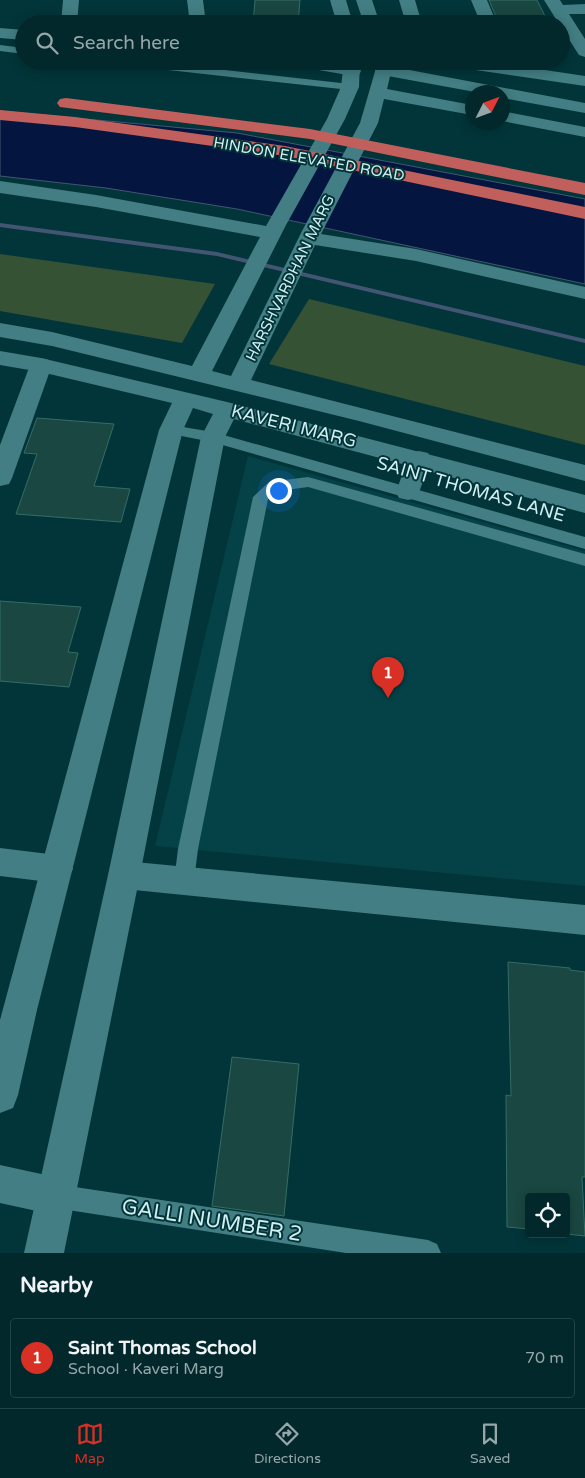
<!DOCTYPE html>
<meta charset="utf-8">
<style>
:root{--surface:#02282b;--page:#103437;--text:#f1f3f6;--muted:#96a6a9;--line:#234447;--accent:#d93025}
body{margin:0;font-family:"Varela Round",sans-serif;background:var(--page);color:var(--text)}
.controls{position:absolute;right:15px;bottom:15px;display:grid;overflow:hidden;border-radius:5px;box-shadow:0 2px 12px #0003}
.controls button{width:45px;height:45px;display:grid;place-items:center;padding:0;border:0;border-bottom:1px solid var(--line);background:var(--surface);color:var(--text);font:25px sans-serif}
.compass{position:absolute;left:465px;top:85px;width:45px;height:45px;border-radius:50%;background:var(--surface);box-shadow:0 2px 12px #0003;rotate:48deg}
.you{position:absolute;left:278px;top:490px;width:18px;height:18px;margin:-12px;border:4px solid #fff;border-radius:50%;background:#1a73e8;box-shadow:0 0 0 8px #1a73e833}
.badge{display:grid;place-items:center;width:32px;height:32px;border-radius:50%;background:var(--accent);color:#fff;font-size:16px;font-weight:700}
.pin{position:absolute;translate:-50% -41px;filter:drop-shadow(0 1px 2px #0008)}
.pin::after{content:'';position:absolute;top:26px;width:18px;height:15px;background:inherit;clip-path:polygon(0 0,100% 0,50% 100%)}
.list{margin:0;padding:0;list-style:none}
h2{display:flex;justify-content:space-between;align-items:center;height:65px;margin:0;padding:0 20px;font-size:21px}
h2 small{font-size:16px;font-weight:400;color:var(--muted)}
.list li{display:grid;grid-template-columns:32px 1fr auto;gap:15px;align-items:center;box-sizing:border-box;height:80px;margin:0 10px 10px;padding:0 10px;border:1px solid var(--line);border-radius:5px}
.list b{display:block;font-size:19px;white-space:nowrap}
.list p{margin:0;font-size:16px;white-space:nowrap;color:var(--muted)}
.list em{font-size:16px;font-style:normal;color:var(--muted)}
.icon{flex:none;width:28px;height:28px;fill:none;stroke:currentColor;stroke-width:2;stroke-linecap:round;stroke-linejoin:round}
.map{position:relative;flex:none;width:585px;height:1253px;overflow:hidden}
.search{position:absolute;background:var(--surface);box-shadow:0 2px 12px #0003;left:15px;right:15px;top:15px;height:55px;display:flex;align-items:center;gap:12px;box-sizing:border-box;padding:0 18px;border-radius:28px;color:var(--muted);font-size:19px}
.sheet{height:155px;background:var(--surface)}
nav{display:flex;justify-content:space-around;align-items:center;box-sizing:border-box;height:70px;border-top:1px solid var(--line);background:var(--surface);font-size:14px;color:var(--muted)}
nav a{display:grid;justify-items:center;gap:2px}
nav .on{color:var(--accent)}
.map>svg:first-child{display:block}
</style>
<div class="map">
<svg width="585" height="1253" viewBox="0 0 585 1253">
<rect width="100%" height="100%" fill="#023539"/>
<path fill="#044247" d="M248,456L585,551V886L155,846Z"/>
<g fill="#365235">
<path d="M0,254L215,284L182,343L0,311Z"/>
<path d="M309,299L585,366V445L269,364Z"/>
</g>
<path fill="#04153f" stroke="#425674" d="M0,111L237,133L585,199V284L237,209L106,188L0,176Z"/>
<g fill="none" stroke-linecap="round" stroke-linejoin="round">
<path fill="#425674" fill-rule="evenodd" d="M0,223L217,252L585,339V343L217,256L0,227Z"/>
</g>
<g fill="#1a4741" stroke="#336e65">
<path d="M255,0H300L298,24H253Z"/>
<path d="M489,0H537L549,24H499Z"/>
<path d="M37,418L114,424L94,486L130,489L121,522L16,514L37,454L24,453Z"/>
<path d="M0,601L81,607L68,652L78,653L69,687L0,681Z"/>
<path d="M508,962L570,968V970L585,972V1177H582L585,1236L566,1234V1197H529V1229L507,1227L506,1095L511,1096Z"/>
<path d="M232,1057L299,1064L284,1216L212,1206Z"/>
</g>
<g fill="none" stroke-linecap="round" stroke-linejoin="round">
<g fill="#427e83" fill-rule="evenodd">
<path d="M0,45L24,48V54L0,51Z"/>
<path d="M109,61H145L350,84L355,87L350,90L114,64Z"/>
<path d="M171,425L213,432L585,537V549L212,442L166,433L163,430L166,427Z"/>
<path d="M308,477L585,554V566L308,487L279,491L268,499L198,849L194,881L191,888L184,890L177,888L174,881L178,849L253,497L269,482Z"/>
<path d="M55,1184L428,1240L437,1244L441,1253H346L55,1208L46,1205L43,1196L46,1187Z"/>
</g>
<g fill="#427e83" fill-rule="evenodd">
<path d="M63,0H79L77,24H61Z"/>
<path d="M187,0H203L206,24H190Z"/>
<path d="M399,0H415L422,24H406Z"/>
<path d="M471,0H487L497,24H481Z"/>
<path d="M544,0H560L563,5L585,4V14H569L585,39V57L579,55L561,27V24H559Z"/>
<path d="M0,28L24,30V40L0,38Z"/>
<path d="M288,61H326L359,67L361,71L359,75L353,76L296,66L290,64Z"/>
<path d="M440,61H484L585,76V86L448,66L442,64Z"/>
<path d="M383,65L585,103V113L502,98V92H475L377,74L375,70L377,66Z"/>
<path d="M41,358L49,360L52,365L12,478L9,484L0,486V445L30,365L33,360Z"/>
<path d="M419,451L428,453L431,459L417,498L408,500L399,498L396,492L410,453Z"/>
<path d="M0,848L57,855L68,859L73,869L68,879L57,883L0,876Z"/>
<path d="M124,861L585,905V935L124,889L113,885L108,875L113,865Z"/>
<path d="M0,1165L55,1177L69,1182L74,1196L69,1210L55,1215L0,1203Z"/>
</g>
<g fill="#427e83" fill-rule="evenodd">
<path d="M330,0H346L353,24H337Z"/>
<path d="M356,0H372L380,24H364Z"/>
<path d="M344,61H360L359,87L345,119L286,225L212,371L231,376L302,231L360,123L376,68L374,61H390L392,68L387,89L472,105V115L384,99L378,123L321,234L416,249L585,287V299L416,261L315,245L251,380L585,465V481L359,421L52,346L0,337V323L52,332L192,366L260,237L96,207L0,193V181L96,195L266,226L327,119L341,87Z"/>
<path d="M502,111L585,127V137L502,121Z"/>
<path d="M0,351L41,358L227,402L585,495V513L234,419L225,437L140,875L64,1253H24L108,875L201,437L213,414L193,408L183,430L37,1010L18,1095L13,1108L0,1113V1020L159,430L172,403L41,372L0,365Z"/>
</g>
<g fill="#c15f5c" fill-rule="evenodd">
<path d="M66,98L310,129L585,183V195L310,139L60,107L57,103L60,99Z"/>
<path d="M0,110L75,117L285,146L585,207V219L285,156L75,127L0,120Z"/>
</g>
</g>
<g text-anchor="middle" stroke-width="4" stroke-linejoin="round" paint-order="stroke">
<g font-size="15" fill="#d1eef1" stroke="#023539">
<text transform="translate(309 159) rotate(10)" y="5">HINDON ELEVATED ROAD</text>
<text transform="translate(290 278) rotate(-64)" y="5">HARSHVARDHAN MARG</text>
</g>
<g font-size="18" fill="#d1eef1" stroke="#023539">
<text transform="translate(294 426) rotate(14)" y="6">KAVERI MARG</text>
<text transform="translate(471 489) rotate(16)" y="6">SAINT THOMAS LANE</text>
</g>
<g font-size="21" fill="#d1eef1" stroke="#023539">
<text transform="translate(212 1220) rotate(9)" y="7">GALLI NUMBER 2</text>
</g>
</g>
</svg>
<div class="controls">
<button><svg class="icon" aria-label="locate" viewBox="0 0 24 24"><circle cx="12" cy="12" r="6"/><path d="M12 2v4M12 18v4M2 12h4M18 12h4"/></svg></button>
</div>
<svg class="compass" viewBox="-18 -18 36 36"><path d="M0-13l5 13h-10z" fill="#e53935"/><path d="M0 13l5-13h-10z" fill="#96a6a9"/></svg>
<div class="you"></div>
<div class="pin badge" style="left:388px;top:698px">1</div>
<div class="search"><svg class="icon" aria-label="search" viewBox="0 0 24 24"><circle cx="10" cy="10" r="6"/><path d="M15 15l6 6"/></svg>Search here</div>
</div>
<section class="sheet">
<h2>Nearby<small></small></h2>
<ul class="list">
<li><span class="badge">1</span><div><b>Saint Thomas School</b><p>School · Kaveri Marg</p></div><em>70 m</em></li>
</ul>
</section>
<nav>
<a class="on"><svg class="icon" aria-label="map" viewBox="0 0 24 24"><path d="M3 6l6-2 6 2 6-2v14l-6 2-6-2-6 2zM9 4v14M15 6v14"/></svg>Map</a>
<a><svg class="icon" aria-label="directions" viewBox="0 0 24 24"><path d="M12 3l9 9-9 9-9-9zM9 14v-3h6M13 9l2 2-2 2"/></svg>Directions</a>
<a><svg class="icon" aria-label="saved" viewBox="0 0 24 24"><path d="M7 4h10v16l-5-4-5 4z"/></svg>Saved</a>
</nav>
